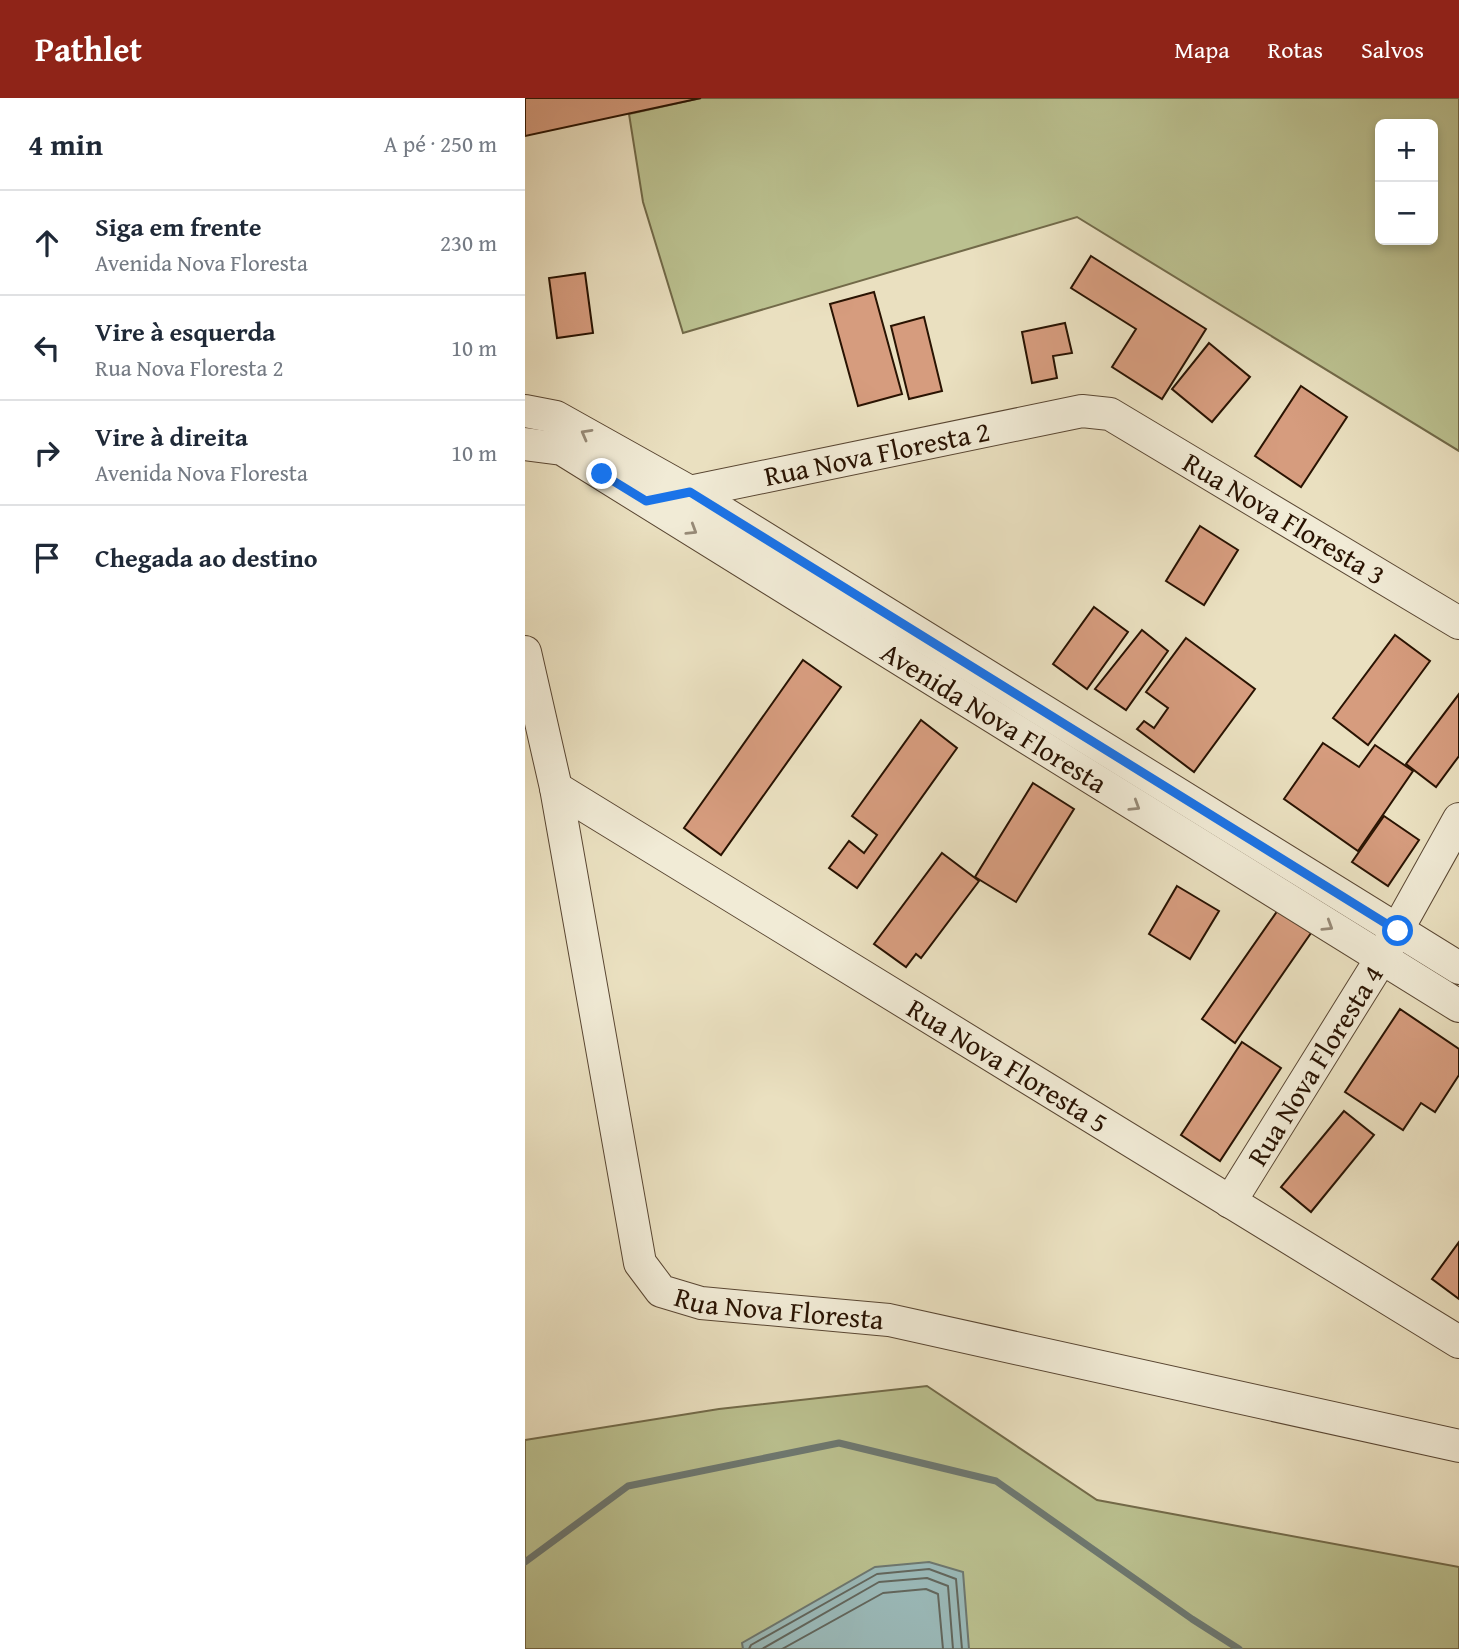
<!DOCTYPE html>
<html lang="pt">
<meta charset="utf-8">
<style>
:root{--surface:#fff;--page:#f6f6f7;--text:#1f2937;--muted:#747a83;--line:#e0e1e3;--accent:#8f2418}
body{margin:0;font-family:"Gentium Book Plus",serif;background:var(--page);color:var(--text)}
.controls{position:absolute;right:21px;top:21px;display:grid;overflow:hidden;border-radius:10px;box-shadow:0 4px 10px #0003}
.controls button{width:63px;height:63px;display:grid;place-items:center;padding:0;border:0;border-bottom:2px solid var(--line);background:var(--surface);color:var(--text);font:35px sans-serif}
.stop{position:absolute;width:21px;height:21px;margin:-16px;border:5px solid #1a73e8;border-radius:50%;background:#fff}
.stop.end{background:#1a73e8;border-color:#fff;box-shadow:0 2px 7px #0008}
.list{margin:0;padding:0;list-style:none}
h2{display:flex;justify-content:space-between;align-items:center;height:91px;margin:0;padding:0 28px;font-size:30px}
h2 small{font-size:23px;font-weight:400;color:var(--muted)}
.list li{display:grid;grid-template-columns:46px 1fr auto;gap:21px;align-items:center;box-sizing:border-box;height:105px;padding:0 28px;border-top:2px solid var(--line)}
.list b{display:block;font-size:26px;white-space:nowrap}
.list p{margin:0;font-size:23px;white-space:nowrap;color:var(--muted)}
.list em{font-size:23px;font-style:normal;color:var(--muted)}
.icon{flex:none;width:38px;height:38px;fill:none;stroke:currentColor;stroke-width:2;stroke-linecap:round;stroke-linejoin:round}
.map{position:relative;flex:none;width:934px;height:1551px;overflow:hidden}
header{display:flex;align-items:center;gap:42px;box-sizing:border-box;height:98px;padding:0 35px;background:var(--accent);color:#fff}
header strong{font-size:33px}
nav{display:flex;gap:38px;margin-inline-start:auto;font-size:24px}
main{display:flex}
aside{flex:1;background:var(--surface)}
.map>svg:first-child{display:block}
</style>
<header>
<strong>Pathlet</strong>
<nav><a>Mapa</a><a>Rotas</a><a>Salvos</a></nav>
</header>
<main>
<aside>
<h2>4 min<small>A pé · 250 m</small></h2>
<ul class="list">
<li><svg class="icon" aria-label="ahead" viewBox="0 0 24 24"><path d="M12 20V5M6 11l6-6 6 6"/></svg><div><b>Siga em frente</b><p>Avenida Nova Floresta</p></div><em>230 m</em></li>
<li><svg class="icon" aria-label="left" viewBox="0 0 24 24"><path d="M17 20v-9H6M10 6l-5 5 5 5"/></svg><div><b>Vire à esquerda</b><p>Rua Nova Floresta 2</p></div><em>10 m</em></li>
<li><svg class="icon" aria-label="right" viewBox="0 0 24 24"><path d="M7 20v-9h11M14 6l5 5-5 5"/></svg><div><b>Vire à direita</b><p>Avenida Nova Floresta</p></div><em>10 m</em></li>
<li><svg class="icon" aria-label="arrive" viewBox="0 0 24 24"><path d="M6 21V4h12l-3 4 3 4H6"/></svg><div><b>Chegada ao destino</b></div></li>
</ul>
</aside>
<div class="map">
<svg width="934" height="1551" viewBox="0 0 934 1551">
<rect width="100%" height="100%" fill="#eae0c0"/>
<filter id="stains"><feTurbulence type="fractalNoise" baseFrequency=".00286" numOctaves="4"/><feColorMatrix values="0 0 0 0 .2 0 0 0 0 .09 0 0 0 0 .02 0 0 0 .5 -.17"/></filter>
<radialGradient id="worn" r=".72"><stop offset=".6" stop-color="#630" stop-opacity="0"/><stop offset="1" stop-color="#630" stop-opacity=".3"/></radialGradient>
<g fill="#bbc190" stroke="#726a49" stroke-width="2" fill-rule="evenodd">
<path d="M176,0H934V353L552,119L158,235L118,104L104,16ZM855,26H908V142H855Z"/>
<path d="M402,1288L572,1402L934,1469V1551H0V1342L194,1311Z"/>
</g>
<path fill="#9bbbbb" stroke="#6d7871" stroke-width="2" d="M404,1464L438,1474L444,1551H218L217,1545L350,1469Z"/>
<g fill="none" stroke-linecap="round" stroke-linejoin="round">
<g stroke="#62675e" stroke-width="2">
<path d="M224,1551L226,1547L352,1476L404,1471L431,1481L437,1551"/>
<path d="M237,1551L354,1484L402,1480L423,1488L428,1551"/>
<path d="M257,1551L358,1495L401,1491L413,1496L418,1551"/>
</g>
<path stroke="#6d7871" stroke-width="7" d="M0,1464L103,1388L314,1345L471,1383L667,1521L714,1551"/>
</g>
<g fill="#d69c7e" stroke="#291302" stroke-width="2">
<path d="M0,0H176L0,38Z"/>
<path d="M566,158L681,231L637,301L587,269L611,231L546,190Z"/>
<path d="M60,175L68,235L32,240L24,180Z"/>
<path d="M349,194L377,296L333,308L305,206Z"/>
<path d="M399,219L417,293L384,301L366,228Z"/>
<path d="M540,225L547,255L528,258L532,280L507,285L497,234Z"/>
<path d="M684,245L725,279L687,324L647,291Z"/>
<path d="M776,288L822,319L776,389L730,358Z"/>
<path d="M675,428L713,452L679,507L641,483Z"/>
<path d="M569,509L603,534L562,591L528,566Z"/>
<path d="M617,532L643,553L601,612L570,591Z"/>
<path d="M870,537L905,563L843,647L808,620Z"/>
<path d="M661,540L730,591L669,674L612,631L619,623L629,630L643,610L621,594Z"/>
<path d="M278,562L316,589L196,757L159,730Z"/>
<path d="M934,596V658L911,689L881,666Z"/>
<path d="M396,622L432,650L332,790L304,770L324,743L339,755L352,737L327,718Z"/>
<path d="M798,645L834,669L850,647L888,673L833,753L759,701Z"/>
<path d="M508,685L549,711L491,804L450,779Z"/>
<path d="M859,718L894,742L863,788L827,764Z"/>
<path d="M417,755L454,783L396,860L391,856L381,869L349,846Z"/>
<path d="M652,788L694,813L665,861L624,836Z"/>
<path d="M753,812L786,835L710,945L677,921Z"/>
<path d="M875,911L934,951V977L910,1014L896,1005L878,1032L820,994Z"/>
<path d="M717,944L756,970L695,1063L656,1037Z"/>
<path d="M819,1013L849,1037L786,1114L756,1089Z"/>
<path d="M934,1144V1201L907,1181Z"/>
</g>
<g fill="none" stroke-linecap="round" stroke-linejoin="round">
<g stroke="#594632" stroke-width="34">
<g id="minor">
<path d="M0,313L31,319L165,394L934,870"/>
<path id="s1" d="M0,346L37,351L934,908"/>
<path id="s2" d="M155,396L557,313L585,316L934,525"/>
<path id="s3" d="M0,554L31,690L115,1165L136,1193L176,1205L364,1222L934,1348"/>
<path id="s4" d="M31,690L934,1244"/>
<path id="s5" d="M705,1104L856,861L934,721"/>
</g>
</g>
<use href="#minor" stroke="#f1ebd6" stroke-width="32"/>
</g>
<defs><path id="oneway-chevron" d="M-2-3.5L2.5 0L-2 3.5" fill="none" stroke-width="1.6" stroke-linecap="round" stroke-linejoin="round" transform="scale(1.75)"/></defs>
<g stroke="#978a77">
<use href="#oneway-chevron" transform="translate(61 336) rotate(-151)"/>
<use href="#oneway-chevron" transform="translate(167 432) rotate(32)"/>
<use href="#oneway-chevron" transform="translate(610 708) rotate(32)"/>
<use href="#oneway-chevron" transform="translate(803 828) rotate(32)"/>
</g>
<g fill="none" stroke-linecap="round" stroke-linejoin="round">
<path stroke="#1a73e8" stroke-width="9" d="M77,376L121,403L165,394L873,833"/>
</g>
<g text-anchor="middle" stroke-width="7" stroke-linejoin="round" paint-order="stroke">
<g font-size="28" fill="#291302" stroke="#f1ebd6">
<text dy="10" stroke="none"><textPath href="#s2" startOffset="201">Rua Nova Floresta 2</textPath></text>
<text dy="10" stroke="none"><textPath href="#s2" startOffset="642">Rua Nova Floresta 3</textPath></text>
<text dy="10" stroke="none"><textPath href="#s1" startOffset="546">Avenida Nova Floresta</textPath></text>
<text dy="10" stroke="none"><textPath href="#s4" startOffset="530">Rua Nova Floresta 5</textPath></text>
<text dy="10" stroke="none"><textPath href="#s5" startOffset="161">Rua Nova Floresta 4</textPath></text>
<text dy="10" stroke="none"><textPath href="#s3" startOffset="777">Rua Nova Floresta</textPath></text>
</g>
</g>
<rect width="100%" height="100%" filter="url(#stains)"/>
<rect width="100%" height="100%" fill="url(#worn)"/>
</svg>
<div class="controls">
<button>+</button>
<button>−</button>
</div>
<div class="stop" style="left:873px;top:833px"></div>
<div class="stop end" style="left:77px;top:376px"></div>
</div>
</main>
